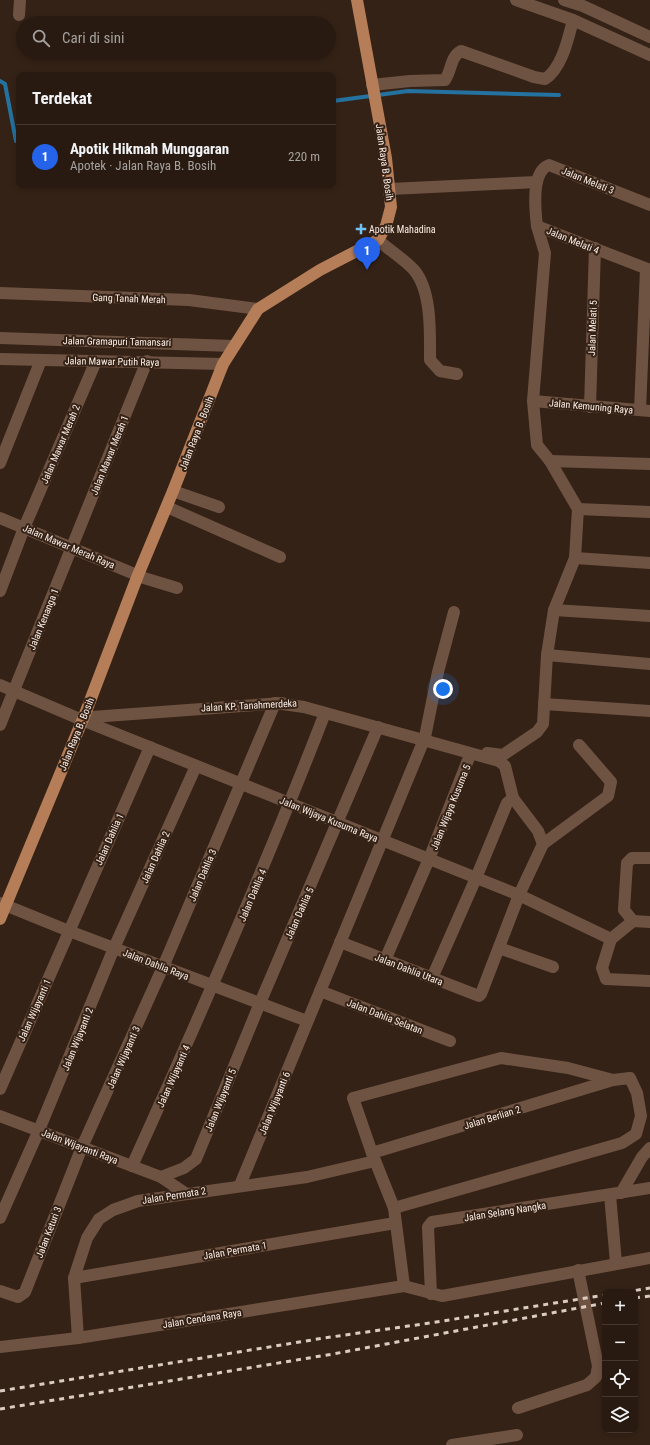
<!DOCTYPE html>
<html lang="id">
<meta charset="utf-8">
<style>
:root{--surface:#281a10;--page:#302319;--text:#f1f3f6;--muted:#a5a19f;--line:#443830;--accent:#2563eb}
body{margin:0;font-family:"Roboto Condensed",sans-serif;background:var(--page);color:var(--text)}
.controls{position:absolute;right:12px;bottom:12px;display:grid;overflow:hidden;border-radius:8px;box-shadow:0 2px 6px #0003}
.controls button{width:36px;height:36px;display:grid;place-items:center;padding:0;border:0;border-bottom:1px solid var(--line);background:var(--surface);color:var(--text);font:20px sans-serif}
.you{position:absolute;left:443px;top:689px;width:14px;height:14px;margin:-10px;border:3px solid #fff;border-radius:50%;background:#1a73e8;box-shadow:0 0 0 6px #1a73e833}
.badge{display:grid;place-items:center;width:26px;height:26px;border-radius:50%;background:var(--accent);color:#fff;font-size:13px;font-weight:700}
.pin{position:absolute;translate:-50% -33px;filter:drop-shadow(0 1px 2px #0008)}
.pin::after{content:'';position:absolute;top:21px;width:14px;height:12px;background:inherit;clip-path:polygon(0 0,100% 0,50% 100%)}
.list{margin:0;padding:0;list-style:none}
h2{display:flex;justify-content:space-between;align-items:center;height:52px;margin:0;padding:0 16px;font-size:17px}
h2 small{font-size:13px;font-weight:400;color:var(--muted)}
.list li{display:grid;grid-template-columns:26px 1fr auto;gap:12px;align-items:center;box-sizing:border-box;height:64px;padding:0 16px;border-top:1px solid var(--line)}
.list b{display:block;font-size:15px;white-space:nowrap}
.list p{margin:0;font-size:13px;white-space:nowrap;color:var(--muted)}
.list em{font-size:13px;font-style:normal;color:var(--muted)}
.icon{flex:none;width:22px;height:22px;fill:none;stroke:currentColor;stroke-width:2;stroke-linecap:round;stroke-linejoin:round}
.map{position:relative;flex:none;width:650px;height:1445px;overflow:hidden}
.search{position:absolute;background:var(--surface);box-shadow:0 2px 6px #0003;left:16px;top:16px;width:320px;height:44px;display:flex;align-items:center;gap:10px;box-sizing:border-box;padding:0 14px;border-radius:22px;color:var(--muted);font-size:15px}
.panel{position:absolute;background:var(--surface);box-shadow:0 2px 6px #0003;left:16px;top:72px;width:320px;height:116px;border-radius:8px}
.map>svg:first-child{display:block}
</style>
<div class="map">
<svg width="650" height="1445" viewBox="0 0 650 1445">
<rect width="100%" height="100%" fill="#352216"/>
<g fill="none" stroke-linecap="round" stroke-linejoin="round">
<g stroke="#24729f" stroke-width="4">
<path d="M0,81L5,84L16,141H19"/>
<path d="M333,101L408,91L559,95"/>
</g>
<g stroke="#6f5342" stroke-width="12">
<path d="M516,0L573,20L650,55"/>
<path d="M564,0L583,6L650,37"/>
<path d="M19,15L20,0"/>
<path d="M372,85L410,81L445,80C452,70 450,57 461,51L534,77L545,79C562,68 568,39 573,20"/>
<path d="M390,189L537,182"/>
<path d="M650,205L549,165C531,172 535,209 537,226L650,270"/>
<path d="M378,240C389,250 404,259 414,270C432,291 430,334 430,360L440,371L457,374"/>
<path d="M0,293L189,300L258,309"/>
<path d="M0,338L233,346"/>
<path d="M0,359L223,364"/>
<path d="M533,401L650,411"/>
<path d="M590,407L595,248"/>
<path d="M640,410L646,269"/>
<path d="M550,461L650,464"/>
<path d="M0,463L41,360"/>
<path d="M173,491L219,507"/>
<path d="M167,507L280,557"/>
<path d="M578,509L650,512"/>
<path d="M0,518L144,578L177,588"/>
<path d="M575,558L650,563"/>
<path d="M0,591L24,528L96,361"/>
<path d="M554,610L650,616"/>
<path d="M547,655L650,664"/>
<path d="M0,685L82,720L519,895L611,939"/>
<path d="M544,704L650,711"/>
<path d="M85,714L92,717L282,703"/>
<path d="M0,725L147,361"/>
<path d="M425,737L438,672L454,612"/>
<path d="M487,753L503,755L537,732L543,724L547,655L554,610L575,558L578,509L550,461L537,445L533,401L545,253L537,226"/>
<path d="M543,844L608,796L611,782L579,745"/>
<path d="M650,858H632L627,863L624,910L633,921L611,939L602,968L606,979L650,981"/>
<path d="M0,903L69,931L307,1021"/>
<path d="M633,921L650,922"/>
<path d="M499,948L553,967"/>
<path d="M385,960L429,859L470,755"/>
<path d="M432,978L476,878L507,803L513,798"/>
<path d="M320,991L450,1041"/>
<path d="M0,1089L150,747"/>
<path d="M0,1116L161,1177L185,1193"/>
<path d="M372,1153L613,1080L630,1078L637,1093L641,1116L636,1134L622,1143L394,1208"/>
<path d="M132,1166C200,1016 266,866 325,713"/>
<path d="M161,1177L184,1168L196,1159L260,1003L378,727"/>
<path d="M240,1185L423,742"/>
<path d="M621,1193L642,1157L650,1148"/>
<path d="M610,1195L616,1263"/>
<path d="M0,1218L39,1130L114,948L196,766"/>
<path d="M74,1278L395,1223"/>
<path d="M404,1286L394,1208L372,1153L353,1098L501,1058L568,1068L613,1080"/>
<path d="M0,1291L18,1297L25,1292L82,1147L163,967L275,703L304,707L499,761L505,766L513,798L538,831L543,844L519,895L481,994L479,996L340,942"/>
<path d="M431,1294L428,1227L432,1222L650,1188"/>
<path d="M78,1338L74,1278L87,1238L99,1219L113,1210L138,1201L307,1177L375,1161"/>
<path d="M0,1347L78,1338L404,1286L442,1296L650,1258"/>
<path d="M518,1408L587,1385L596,1377L598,1366L578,1270"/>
<path d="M452,1445L517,1435"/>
</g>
<path stroke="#b57d58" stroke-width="12" d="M0,919L85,714L138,575L173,491L223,364L258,309L320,270L378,240L386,226L391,207L386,158L357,0"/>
<g stroke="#dbccc3" stroke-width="3" stroke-dasharray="5 5" stroke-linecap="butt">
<path d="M626,1292L650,1288"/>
<path d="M635,1298L650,1296"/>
<path d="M0,1391L324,1338L430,1323L605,1295"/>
<path d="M0,1409L333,1354L605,1303"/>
</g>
</g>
<path fill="#72c1f5" stroke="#352216" stroke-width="1.5" d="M359 223h4v4h4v4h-4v4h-4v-4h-4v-4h4z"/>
<g text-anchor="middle" stroke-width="4" stroke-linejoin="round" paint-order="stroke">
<g font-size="10" fill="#fbede5" stroke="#352216">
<text transform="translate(385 162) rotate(82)" y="4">Jalan Raya B. Bosih</text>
<text transform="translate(588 180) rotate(22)" y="4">Jalan Melati 3</text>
<text transform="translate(573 240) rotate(22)" y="4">Jalan Melati 4</text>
<text transform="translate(129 298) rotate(2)" y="4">Gang Tanah Merah</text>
<text transform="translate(592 328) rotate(-88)" y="4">Jalan Melati 5</text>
<text transform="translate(117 341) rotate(1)" y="4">Jalan Gramapuri Tamansari</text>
<text transform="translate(112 361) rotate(1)" y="4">Jalan Mawar Putih Raya</text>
<text transform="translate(591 406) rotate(5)" y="4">Jalan Kemuning Raya</text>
<text transform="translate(196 433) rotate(-69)" y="4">Jalan Raya B. Bosih</text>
<text transform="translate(60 444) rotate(-67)" y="4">Jalan Mawar Merah 2</text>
<text transform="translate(109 455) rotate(-68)" y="4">Jalan Mawar Merah 1</text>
<text transform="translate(69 546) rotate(23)" y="4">Jalan Mawar Merah Raya</text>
<text transform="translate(43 619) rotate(-68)" y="4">Jalan Kenanga 1</text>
<text transform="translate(249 705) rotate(-3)" y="4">Jalan KP. Tanahmerdeka</text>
<text transform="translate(76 734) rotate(-68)" y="4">Jalan Raya B. Bosih</text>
<text transform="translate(450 807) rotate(-68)" y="4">Jalan Wijaya Kusuma 5</text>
<text transform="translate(329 819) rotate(22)" y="4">Jalan Wijaya Kusuma Raya</text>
<text transform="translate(109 839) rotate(-66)" y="4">Jalan Dahlia 1</text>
<text transform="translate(155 857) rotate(-66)" y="4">Jalan Dahlia 2</text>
<text transform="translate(202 875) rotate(-67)" y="4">Jalan Dahlia 3</text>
<text transform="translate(252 895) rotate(-67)" y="4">Jalan Dahlia 4</text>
<text transform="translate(299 913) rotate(-66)" y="4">Jalan Dahlia 5</text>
<text transform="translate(156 964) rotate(21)" y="4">Jalan Dahlia Raya</text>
<text transform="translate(409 969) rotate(21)" y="4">Jalan Dahlia Utara</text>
<text transform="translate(34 1010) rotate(-66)" y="4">Jalan Wijayanti 1</text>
<text transform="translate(385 1016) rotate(21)" y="4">Jalan Dahlia Selatan</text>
<text transform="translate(77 1039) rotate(-68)" y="4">Jalan Wijayanti 2</text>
<text transform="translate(123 1057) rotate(-66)" y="4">Jalan Wijayanti 3</text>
<text transform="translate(173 1076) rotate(-66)" y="4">Jalan Wijayanti 4</text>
<text transform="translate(220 1100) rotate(-68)" y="4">Jalan Wijayanti 5</text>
<text transform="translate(274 1103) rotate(-68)" y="4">Jalan Wijayanti 6</text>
<text transform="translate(492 1117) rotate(-17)" y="4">Jalan Berlian 2</text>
<text transform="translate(80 1146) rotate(21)" y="4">Jalan Wijayanti Raya</text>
<text transform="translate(174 1195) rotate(-9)" y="4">Jalan Permata 2</text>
<text transform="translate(505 1211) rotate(-9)" y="4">Jalan Selang Nangka</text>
<text transform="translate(48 1232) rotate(-69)" y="4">Jalan Keturi 3</text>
<text transform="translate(235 1250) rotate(-10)" y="4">Jalan Permata 1</text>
<text transform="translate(202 1318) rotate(-9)" y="4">Jalan Cendana Raya</text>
</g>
<g font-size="10" fill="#fbede5" stroke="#352216" text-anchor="start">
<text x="369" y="233">Apotik Mahadina</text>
</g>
</g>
</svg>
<div class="controls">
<button>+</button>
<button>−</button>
<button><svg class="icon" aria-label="locate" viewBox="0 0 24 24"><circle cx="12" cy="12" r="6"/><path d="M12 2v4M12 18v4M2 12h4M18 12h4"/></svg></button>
<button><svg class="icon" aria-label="layers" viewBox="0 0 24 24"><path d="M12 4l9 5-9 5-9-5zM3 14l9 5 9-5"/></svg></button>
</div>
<div class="you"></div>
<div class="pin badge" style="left:367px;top:270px">1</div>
<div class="search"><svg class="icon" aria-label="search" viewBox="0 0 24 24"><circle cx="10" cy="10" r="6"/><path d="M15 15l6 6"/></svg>Cari di sini</div>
<section class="panel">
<h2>Terdekat<small></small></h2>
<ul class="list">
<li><span class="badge">1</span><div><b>Apotik Hikmah Munggaran</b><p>Apotek · Jalan Raya B. Bosih</p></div><em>220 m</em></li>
</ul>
</section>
</div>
